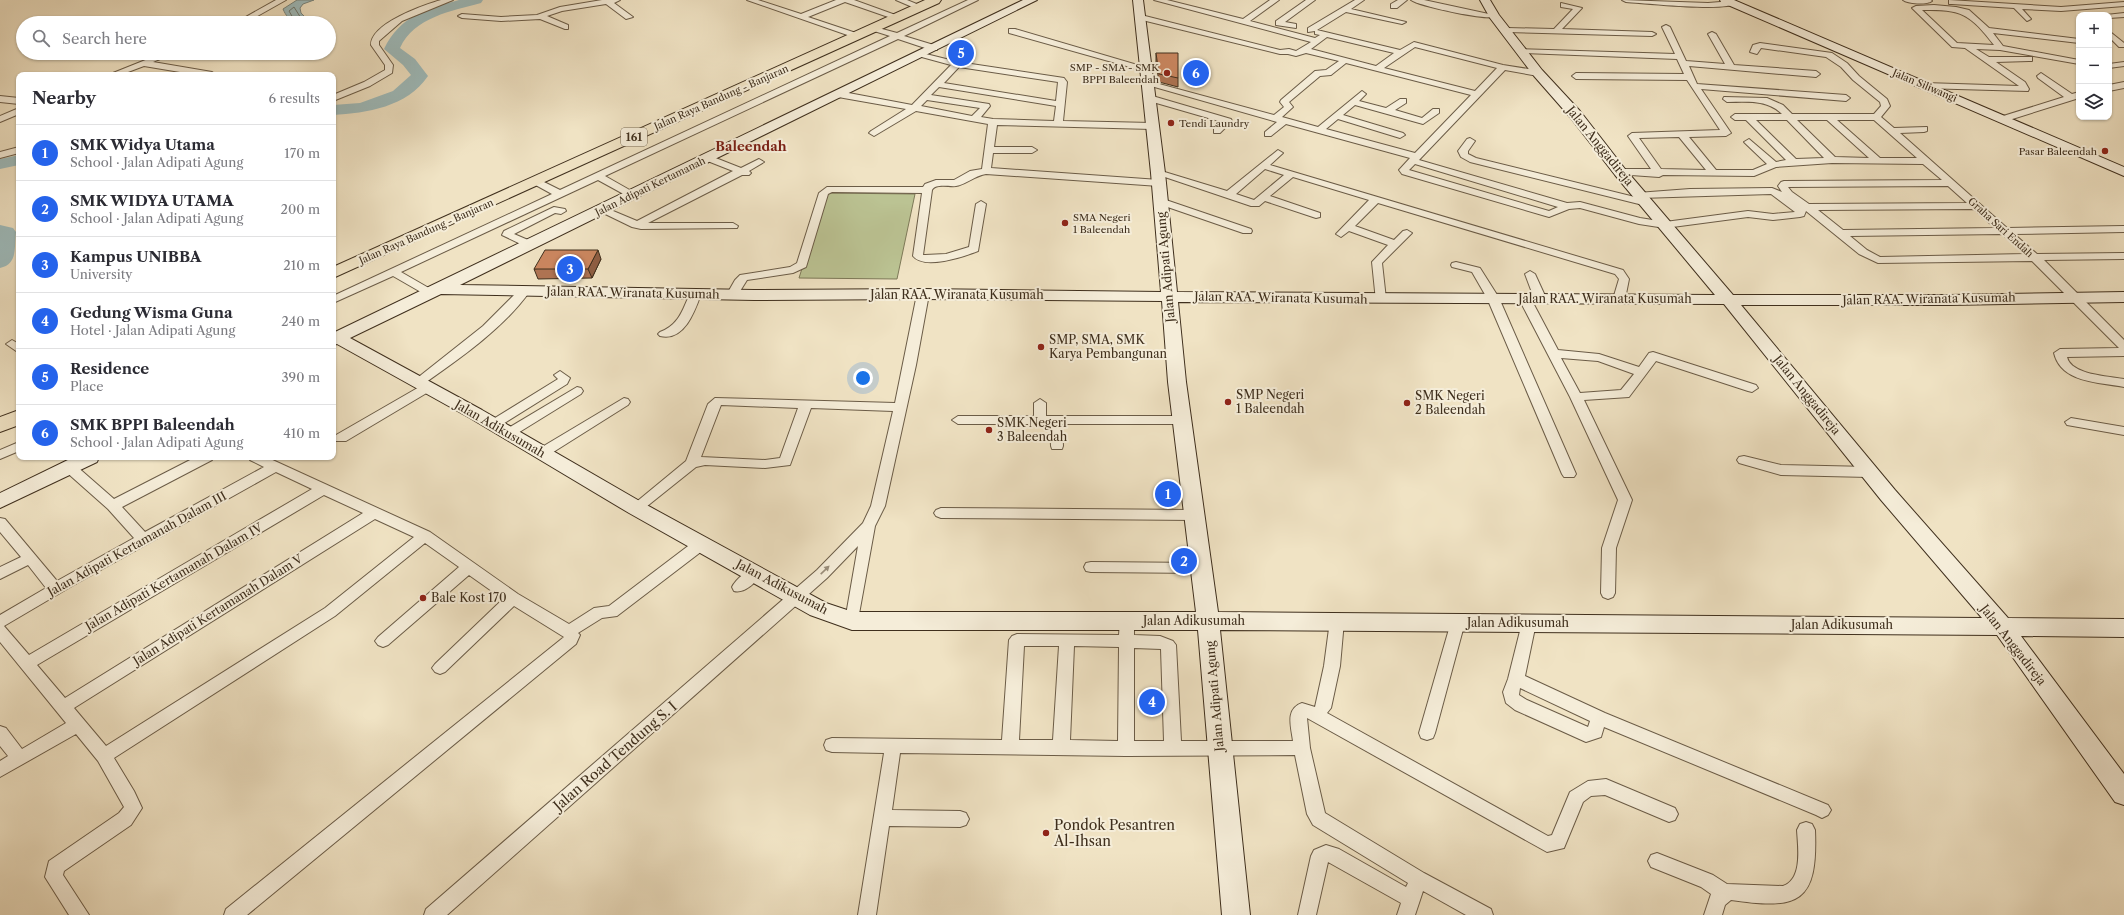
<!DOCTYPE html>
<meta charset="utf-8">
<style>
:root{--surface:#fff;--page:#f7f7f7;--text:#2b2b33;--muted:#7c7c81;--line:#e1e1e2;--accent:#2563eb}
body{margin:0;font-family:"Libre Caslon Text",serif;background:var(--page);color:var(--text)}
.controls{position:absolute;right:12px;top:12px;display:grid;overflow:hidden;border-radius:8px;box-shadow:0 1px 3px #0004}
.controls button{width:36px;height:36px;display:grid;place-items:center;padding:0;border:0;border-bottom:1px solid var(--line);background:var(--surface);color:var(--text);font:20px sans-serif}
.you{position:absolute;left:863px;top:378px;width:14px;height:14px;margin:-10px;border:3px solid #fff;border-radius:50%;background:#1a73e8;box-shadow:0 0 0 6px #1a73e833}
.badge{display:grid;place-items:center;width:26px;height:26px;border-radius:50%;background:var(--accent);color:#fff;font-size:13px;font-weight:700}
.pin{position:absolute;translate:-50% -50%;border:2px solid #fff;box-shadow:0 1px 4px #0006}
.list{margin:0;padding:0;list-style:none}
h2{display:flex;justify-content:space-between;align-items:center;height:52px;margin:0;padding:0 16px;font-size:17px}
h2 small{font-size:13px;font-weight:400;color:var(--muted)}
.list li{display:grid;grid-template-columns:26px 1fr auto;gap:12px;align-items:center;box-sizing:border-box;height:56px;padding:0 16px;border-top:1px solid var(--line)}
.list b{display:block;font-size:15px;white-space:nowrap}
.list p{margin:0;font-size:13px;white-space:nowrap;color:var(--muted)}
.list em{font-size:13px;font-style:normal;color:var(--muted)}
.icon{flex:none;width:22px;height:22px;fill:none;stroke:currentColor;stroke-width:2;stroke-linecap:round;stroke-linejoin:round}
.map{position:relative;flex:none;width:2124px;height:915px;overflow:hidden}
.search{position:absolute;background:var(--surface);box-shadow:0 1px 3px #0004;left:16px;top:16px;width:320px;height:44px;display:flex;align-items:center;gap:10px;box-sizing:border-box;padding:0 14px;border-radius:22px;color:var(--muted);font-size:15px}
.panel{position:absolute;background:var(--surface);box-shadow:0 1px 3px #0004;left:16px;top:72px;width:320px;height:388px;border-radius:8px}
.map>svg:first-child{display:block}
</style>
<div class="map">
<svg width="2124" height="915" viewBox="0 0 2124 915">
<rect width="100%" height="100%" fill="#f0e3c4"/>
<filter id="stains"><feTurbulence type="fractalNoise" baseFrequency=".005" numOctaves="4"/><feColorMatrix values="0 0 0 0 .2 0 0 0 0 .09 0 0 0 0 .02 0 0 0 .5 -.17"/></filter>
<radialGradient id="worn" r=".72"><stop offset=".6" stop-color="#630" stop-opacity="0"/><stop offset="1" stop-color="#630" stop-opacity=".3"/></radialGradient>
<path fill="#bbc393" stroke="#7d7958" d="M826,193L915,194L897,279L799,278Z"/>
<path fill="#9ebcbd" stroke="#78847d" d="M297,0H314L303,4L300,8L301,13L311,23C296,23 289,23 283,9Z"/>
<g fill="none" stroke-linecap="round" stroke-linejoin="round">
<path stroke="#6e766d" stroke-width="1" d="M296,23L289,11L294,7L304,23"/>
<g fill="#9ebcbd" fill-rule="evenodd">
<path d="M459,0H483L481,3C452,11 414,17 400,48L415,59L428,76C407,107 367,113 333,115V105L360,103L393,91L411,75L403,65L384,49C400,16 426,9 459,0Z"/>
<path d="M19,155V165L0,169V159Z"/>
<path d="M0,225L13,228L16,232C14,248 18,264 0,268Z"/>
</g>
<g stroke="#6b5c47" stroke-width="2">
<g id="street">
<path d="M276,0H286L245,23H235Z"/>
<path d="M441,0H453L402,21L379,41V45L393,65L392,73L370,86L333,101V95L364,82L385,70V65L371,45C371,23 424,5 441,0Z"/>
<path d="M602,0H620L614,3L633,17L626,19L606,4L562,11L547,16L568,25V29H565L540,19L501,21L462,18L458,16L462,14L501,17L537,15L560,7Z"/>
<path d="M747,0H758L801,14L836,0H854L901,17L894,19L845,2L808,17L859,34V38H856Z"/>
<path d="M896,0H907L924,7L917,9Z"/>
<path d="M968,0H978L904,36L937,46V50H931L898,39L605,176L635,193V197H629L598,180L401,272L434,291L436,293L434,295H426L393,276L333,303V296L552,194L532,183V179H538L560,190L890,36L871,30V26L897,33Z"/>
<path d="M1154,0H1167L1243,19L1270,0H1279L1250,21L1315,38L1320,35L1315,34V31L1308,32V28L1355,0H1364L1351,9L1406,22L1402,24L1346,12L1317,30L1400,50L1414,42L1503,65L1541,71V75L1538,76L1505,70L1419,160L1567,203L1580,202L1640,218L1665,222L1748,211L1773,214L1795,212L1771,194L1640,198L1637,197V193L1690,189L1772,188L1782,192L1778,186L1781,182L1784,181L1942,180L1923,164L1832,163L1776,167L1754,176L1663,175L1659,177L1617,174V170L1620,169H1651L1628,136L1632,133L1720,130L1687,80L1576,79L1572,76L1576,73L1684,74L1677,59L1523,53H1520V49L1675,54L1662,27L1666,25L1670,27L1686,61L1725,64L1708,34L1712,32L1716,34L1734,65L1816,71L1820,74L1816,77L1689,66L1697,84L1846,95L1850,98L1846,101L1701,89L1731,133L1726,136L1689,137L1716,170H1753L1767,164L1746,144L1744,142L1749,139L1776,162L1786,160L1746,120H1735L1731,117L1735,114H1782C1767,99 1747,102 1727,102L1723,99L1724,97L1767,98L1783,105L1792,114H1874L1881,106L1880,102L1853,80L1841,67L1826,57L1761,48L1757,54L1750,52L1753,45L1760,43L1832,53L1847,63L1859,76L1887,99L1890,106L1881,117L1894,128L1927,127V131L1924,132L1900,133L2007,228L2124,226V232L2014,234L2037,254L2124,253V259L2044,260L2124,340V356L2067,357C2071,375 2108,376 2124,379V387C2099,382 2061,383 2054,353L2060,349L2119,348L2032,261L1878,263L1859,254L1806,211L1804,216L1800,217L1773,220L1748,217L1665,228L1639,224L1580,208L1569,209L1549,217L1402,174L1399,170L1410,158L1286,124L1271,136H1265V132L1277,122L1144,84L1148,81L1274,115L1284,107L1280,102L1281,100L1315,71L1326,70L1339,61L1306,53L1296,56L1288,54H1280L1138,19L1137,17L1141,15L1280,50L1289,49L1296,51L1311,42ZM1327,37L1394,53L1376,66L1311,49ZM1415,47L1497,68L1475,91L1384,68ZM1346,63L1471,95L1415,153L1326,129L1338,119L1400,138L1405,135L1403,133L1343,115L1355,105L1423,124L1439,113V109H1433L1422,118L1395,110L1406,103V99H1400L1386,108L1359,101L1366,94L1362,91L1318,127L1282,117L1293,107L1289,102L1320,76L1331,75ZM1756,120H1787L1824,158L1796,159ZM1797,120H1827L1869,158L1835,157ZM1837,120H1874L1917,158H1880ZM1679,137L1706,170L1661,169L1639,138ZM1415,164L1558,207L1549,211L1409,170ZM1948,186L1967,203L1809,204L1792,192L1788,187ZM1974,209L1995,228L1843,230L1818,210ZM2002,234L2025,254L1880,257L1867,250L1850,236Z"/>
<path d="M1306,0H1315L1285,22L1296,24V28L1276,25V21Z"/>
<path d="M1398,0H1407L1397,8H1391V4Z"/>
<path d="M1411,0H1424L1498,16C1491,22 1419,6 1411,0Z"/>
<path d="M1622,0L1708,3L1733,1L1737,3C1726,12 1644,3 1626,2Z"/>
<path d="M1903,0H1931L1932,1C1927,5 1908,4 1903,0Z"/>
<path d="M1949,0L2061,7L2124,2V6L2061,11L2022,9L2031,19L2027,21L2014,8L1952,4H1949Z"/>
<path d="M1561,3L1582,8L1562,29L1652,32L1656,34L1652,36L1507,32L1503,30L1507,28L1554,29L1573,9L1561,7Z"/>
<path d="M1934,5L1956,7L1969,10L1989,28L2079,39V43L1993,33L2003,46L2079,60V64L2000,50L1976,49L1989,57H2032V61H2029L1996,62L2025,82L2029,89L2028,91L1922,88V84L1925,83L2019,86L1965,48L1952,47L1912,8L1916,6ZM1922,10C1962,9 1970,14 1994,45L1957,43Z"/>
<path d="M2124,13V17L2109,18V15H2106Z"/>
<path d="M1009,29H1015L1151,69L1144,71L1009,33Z"/>
<path d="M2109,31L2124,43V47H2119L2109,37Z"/>
<path d="M918,52L958,62L1064,78L1067,82L1063,121L1152,123L1157,126L1152,129L997,125L994,147H1032L1037,150L1032,153H993L991,168L1159,180L1164,183L1159,186L986,174C974,176 965,185 956,186C949,187 936,183 932,190L923,255H925L946,254L969,247L976,204L981,201L986,204L978,251C963,257 924,270 913,256L922,193L832,192L828,194L806,267L793,273L747,280L737,296H729L727,294L735,280L740,275L790,267L797,263L819,193L827,187H923L925,184L936,180H954L970,171L982,169L988,124L916,111L874,136L869,133L871,131L906,109L838,97L834,94L838,91L912,105L951,65L918,56ZM959,67L1058,82L1056,101L944,83ZM939,87L1056,106L1054,121L993,119L981,117L990,106L989,104L931,95ZM927,100L980,108L972,116L921,106Z"/>
<path d="M163,53H174L153,62L212,72L216,75H198L144,66L120,75H108Z"/>
<path d="M2124,62V66L2109,68V64Z"/>
<path d="M2041,73L2072,94L2079,92V98L2006,121H2000V117L2064,97L2038,78L2037,76Z"/>
<path d="M2124,82V88L2109,91V85Z"/>
<path d="M1149,95L1231,119L1232,121L1220,133H1214V129L1222,122L1146,100L1145,98Z"/>
<path d="M0,96L19,98V104L0,102Z"/>
<path d="M19,108V114L0,122V116Z"/>
<path d="M1470,138L1475,141L1468,151V154L1476,158L1651,201L1652,203L1647,206L1470,162L1461,157L1458,151L1467,139Z"/>
<path d="M19,147V153L0,158V152Z"/>
<path d="M1278,150L1283,153L1270,165L1623,270L1629,279L1625,299L1619,302L1613,299L1619,279L1615,274L1378,203L1355,226L1394,240L1403,231L1407,230L1412,233L1382,263L1386,299L1380,302L1376,301L1372,262L1388,245L1349,231L1341,237L1336,234L1369,200L1293,177L1270,196L1320,213V217L1316,218L1265,201L1259,206H1251L1153,173L1158,170L1227,191ZM1265,169L1284,175L1254,200L1236,194Z"/>
<path d="M708,155L741,168L759,159L764,162L749,171L751,173L749,175H742L648,223H733L738,226L737,228L641,229L632,227L597,210L598,208H606L637,221L733,171L705,160L703,158Z"/>
<path d="M1160,198L1251,229L1252,231L1251,233H1243L1156,203V199Z"/>
<path d="M554,207L565,209L566,211L561,214L555,213L514,234L535,243L536,245L535,247H527L502,235L504,231Z"/>
<path d="M1456,262L1480,268L1499,298L1576,474L1574,477H1564L1562,474L1487,298L1472,272L1452,267L1451,265L1452,263Z"/>
<path d="M1530,271L1535,274L1546,298L1544,300L1540,301L1534,298L1525,274Z"/>
<path d="M524,288L530,291C504,328 459,359 422,385H430L432,388L430,391L346,441H336L335,438L336,435L421,386H413L411,383L483,326L520,289Z"/>
<path d="M695,291L701,294C695,311 684,342 660,336L658,334L660,332C687,322 684,293 695,291Z"/>
<path d="M923,291L929,294L916,365L885,506L875,526L857,625L852,627L847,625L845,621L858,546L827,578L447,915H424L426,909L817,570L863,523L871,506L893,411L811,408L790,465L765,468L705,465L696,467L641,511H631L629,508L686,461L708,404L715,398L895,403L917,294ZM721,405L798,408L780,458L765,460L701,457Z"/>
<path d="M1525,296L1531,299L1558,350L1599,354L1639,367L1649,353L1653,352L1756,385L1758,388L1752,392L1748,391L1656,361L1629,397L1584,400L1632,500L1616,548L1615,593L1613,597L1608,599L1603,597L1601,593L1602,548L1618,500L1570,397L1519,299ZM1561,358L1598,361L1634,374L1621,390L1580,393Z"/>
<path d="M12,340L19,344V353L6,344Z"/>
<path d="M560,371L570,378L567,384L498,427H490L488,424L490,421L558,379L554,375Z"/>
<path d="M577,387L581,388L583,391L581,394L513,436H505L503,433L505,430Z"/>
<path d="M624,398L628,399L630,402L628,405L547,456H537L536,453L537,450Z"/>
<path d="M1040,399L1046,403V416H1182L1188,420L1182,424H1062L1063,446L1062,449H1052L1051,446L1050,424H958L952,420L958,416H1034V403Z"/>
<path d="M2071,418L2124,427V435L2067,425L2065,422Z"/>
<path d="M19,442V451L0,459V450Z"/>
<path d="M1744,456L1781,465L1869,467L1874,469L1876,472L1874,475L1869,477L1781,475L1739,463L1737,460L1739,457Z"/>
<path d="M196,457H213L212,460L122,507L145,532L264,467L250,460L249,457H266L430,532L518,594L569,624L594,608L609,606L696,540L701,539L706,540L708,544L706,548L617,616L602,618L578,633L580,635L576,644L247,915H224L226,909L564,637L514,606L445,672L440,674L435,672L432,668L435,664L503,599L469,575L388,645L383,647L378,645L375,641L378,637L459,567L425,543L335,616L114,758L134,791L142,808L131,825L64,871L63,875L89,915H69L45,877L49,861L119,813L124,807L98,761L76,734L0,777V761L8,756L0,746V726L6,728L22,749L66,723L0,642V615L46,588L28,565L0,579V567L21,557L0,532V518L5,519L57,581L134,538L108,509L64,470L62,467L64,464H74L114,499ZM276,472L312,489L29,655L4,626L72,586ZM324,495L363,513L65,698L37,665ZM375,519L414,537L325,608L106,746L74,708Z"/>
<path d="M941,508L1194,510L1199,512L1201,515L1199,518L1194,520L941,518L936,516L934,513L936,510Z"/>
<path d="M1091,562L1201,563L1206,564L1208,568L1206,572L1201,573L1091,572L1086,571L1084,567L1086,563Z"/>
<path d="M755,568L760,569L762,573C757,582 744,594 734,591L732,587C736,579 747,570 755,568Z"/>
<path d="M1127,615L1132,617L1134,621V635L1160,636L1173,641L1176,645L1181,741H1293C1291,726 1285,709 1302,703L1315,707L1324,666L1330,621L1332,617L1337,615L1342,617L1344,621L1340,666L1331,708L1327,713L1548,836L1552,835L1570,792L1588,781L1606,779L1675,808L1678,814L1675,820L1669,822L1605,795L1591,796L1583,802L1564,848L1547,852L1307,718L1310,748L1325,813L1424,873L1491,909L1493,915H1466L1423,891L1415,915H1397L1401,903L1328,862L1316,915H1298L1311,856L1314,850L1326,845L1339,849L1406,887L1408,883L1313,825L1307,814L1295,755L1126,756L900,753L892,810L960,811L966,813L969,819L966,825L960,827L889,826L876,915H858L884,753L832,752L826,750L824,745L826,740L832,738L1002,740L1009,640L1012,636L1017,634L1119,635L1120,621L1122,617ZM1024,646H1059L1053,740H1019ZM1074,646L1119,647L1118,741L1070,740ZM1134,648L1161,649L1164,741H1134Z"/>
<path d="M1458,616L1463,618L1465,622L1435,733L1433,738L1427,740L1421,738L1419,733L1451,622L1453,618Z"/>
<path d="M1529,617L1534,619L1536,623L1525,676L1605,713L1828,805L1831,810L1828,815L1822,818L1816,815L1604,727L1601,737L1586,742L1515,710L1506,703L1503,692L1508,679L1522,623L1524,619ZM1520,688L1590,721L1588,727L1527,700L1519,695Z"/>
<path d="M1806,822L1812,824L1815,830C1818,903 1799,910 1731,900L1725,905L1722,915H1704L1711,894L1701,887L1651,867L1648,861L1651,855L1657,853L1713,875L1727,884L1783,886C1803,879 1798,847 1797,830L1800,824Z"/>
</g>
</g>
<g stroke="#3f2f1d" stroke-width="2">
<g id="secondary">
<path d="M1023,0H1037L460,285L754,290L923,289L1161,292L1151,173L1133,0H1143L1165,173L1177,292L1715,295L1615,175L1570,117L1534,76L1490,18L1480,0H1490L1499,15L1542,70L1580,111L1625,169L1733,295H1949L2124,292V302L1949,305H1741L1895,490L2008,618L2124,619V637L2021,636L2124,774V805L2115,802L1997,635L1220,630L1250,915H1222L1198,630H852L810,615L629,513L470,418L337,344L333,345V333ZM441,294L754,300L923,299L1162,301L1168,382L1196,612H853L826,603L643,503L482,410L350,338ZM1178,302L1724,304L1881,500L1982,618L1218,612L1186,382Z"/>
<path d="M1720,0H1734L2124,167V176L1721,2Z"/>
<path d="M74,457H99L97,462L0,508V493Z"/>
</g>
</g>
<g stroke="#3f2f1d" stroke-width="2">
<g id="primary">
<path d="M925,0H941L939,3L333,278V267Z"/>
<path d="M19,410V425L0,432V417Z"/>
</g>
</g>
<use href="#street" fill="#f5edd9" fill-rule="evenodd"/>
<use href="#secondary" fill="#f5edd9" fill-rule="evenodd"/>
<use href="#primary" fill="#f0e3c4" fill-rule="evenodd"/>
</g>
<g fill="#af7453" stroke="#3f2f1d">
<path d="M1156,53L1178,78V87L1159,82L1156,62Z"/>
<path d="M601,259L592,278L538,279L534,269Z"/>
</g>
<path fill="#8f5e43" stroke="#3f2f1d" d="M598,250L601,259L592,278L588,269Z"/>
<g fill="#cc8760" stroke="#3f2f1d">
<path d="M1156,53H1178V78L1159,74Z"/>
<path d="M545,250H598L588,269H534Z"/>
</g>
<defs><path id="oneway-solid" d="M-6-.8H1V-3.2L6.5 0L1 3.2V.8H-6Z"/></defs>
<use fill="#9a8e7b" href="#oneway-solid" transform="translate(825 570) rotate(-44)"/>
<g fill="#8f2418" stroke="#f5edd9" stroke-width="1.5">
<circle cx="1167" cy="73" r="4"/>
<circle cx="1171" cy="123" r="4"/>
<circle cx="2105" cy="151" r="4"/>
<circle cx="1065" cy="223" r="4"/>
<circle cx="1041" cy="347" r="4"/>
<circle cx="1228" cy="402" r="4"/>
<circle cx="1407" cy="403" r="4"/>
<circle cx="989" cy="430" r="4"/>
<circle cx="423" cy="598" r="4"/>
<circle cx="1046" cy="833" r="4"/>
</g>
<g text-anchor="middle" stroke-width="4" stroke-linejoin="round" paint-order="stroke">
<g font-size="10" fill="#3f2f1d" stroke="#f5edd9" text-anchor="end">
<text x="1159" y="71">SMP - SMA - SMK<tspan x="1159" dy="12">BPPI Baleendah</tspan></text>
<text x="1179" y="127" text-anchor="start">Tendi Laundry</text>
<text x="2097" y="155">Pasar Baleendah</text>
<text x="1073" y="221" text-anchor="start">SMA Negeri<tspan x="1073" dy="12">1 Baleendah</tspan></text>
</g>
<g font-size="10" fill="#3f2f1d" stroke="#f5edd9">
<text transform="translate(1925 85) rotate(23)" y="4">Jalan Siliwangi</text>
<text transform="translate(721 97) rotate(-24)" y="4">Jalan Raya Bandung - Banjaran</text>
<text transform="translate(650 186) rotate(-26)" y="4">Jalan Adipati Kertamanah</text>
<text transform="translate(2001 227) rotate(42)" y="4">Graha Sari Endah</text>
<text transform="translate(426 231) rotate(-24)" y="4">Jalan Raya Bandung - Banjaran</text>
</g>
<rect fill="#f5edd9" stroke="#766855" stroke-width="1" x="621" y="128" width="26" height="18" rx="3"/>
<g font-size="11" font-weight="bold" fill="#3f2f1d">
<text x="634" y="141">161</text>
</g>
<g font-size="12" fill="#3f2f1d" stroke="#f5edd9">
<text transform="translate(1600 146) rotate(51)" y="4">Jalan Anggadireja</text>
<text transform="translate(1166 267) rotate(-95)" y="4">Jalan Adipati Agung</text>
<text transform="translate(633 293) rotate(1)" y="4">Jalan RAA. Wiranata Kusumah</text>
<text x="957" y="299">Jalan RAA. Wiranata Kusumah</text>
<text transform="translate(1281 298) rotate(1)" y="4">Jalan RAA. Wiranata Kusumah</text>
<text x="1605" y="303">Jalan RAA. Wiranata Kusumah</text>
<text transform="translate(1929 299) rotate(-1)" y="4">Jalan RAA. Wiranata Kusumah</text>
<text transform="translate(1807 395) rotate(51)" y="4">Jalan Anggadireja</text>
<text transform="translate(500 429) rotate(30)" y="4">Jalan Adikusumah</text>
<text transform="translate(137 544) rotate(-29)" y="4">Jalan Adipati Kertamanah Dalam III</text>
<text transform="translate(174 577) rotate(-30)" y="4">Jalan Adipati Kertamanah Dalam IV</text>
<text transform="translate(782 587) rotate(28)" y="4">Jalan Adikusumah</text>
<text transform="translate(218 610) rotate(-32)" y="4">Jalan Adipati Kertamanah Dalam V</text>
<text x="1194" y="625">Jalan Adikusumah</text>
<text x="1518" y="627">Jalan Adikusumah</text>
<text x="1842" y="629">Jalan Adikusumah</text>
<text transform="translate(2013 645) rotate(52)" y="4">Jalan Anggadireja</text>
<text transform="translate(1215 696) rotate(-95)" y="4">Jalan Adipati Agung</text>
</g>
<g font-size="12" fill="#3f2f1d" stroke="#f5edd9" text-anchor="start">
<text x="1049" y="344">SMP, SMA, SMK<tspan x="1049" dy="14">Karya Pembangunan</tspan></text>
<text x="1236" y="399">SMP Negeri<tspan x="1236" dy="14">1 Baleendah</tspan></text>
<text x="1415" y="400">SMK Negeri<tspan x="1415" dy="14">2 Baleendah</tspan></text>
<text x="997" y="427">SMK Negeri<tspan x="997" dy="14">3 Baleendah</tspan></text>
<text x="431" y="602">Bale Kost 170</text>
</g>
<g font-size="13" font-weight="bold" fill="#7a1f14" stroke="#f5edd9">
<text x="751" y="151">Baleendah</text>
</g>
<g font-size="14" fill="#3f2f1d" stroke="#f5edd9">
<text transform="translate(615 756) rotate(-41)" y="5">Jalan Road Tendung S. I</text>
</g>
<g font-size="14" fill="#3f2f1d" stroke="#f5edd9" text-anchor="start">
<text x="1054" y="830">Pondok Pesantren<tspan x="1054" dy="16">Al-Ihsan</tspan></text>
</g>
</g>
<rect width="100%" height="100%" filter="url(#stains)"/>
<rect width="100%" height="100%" fill="url(#worn)"/>
</svg>
<div class="controls">
<button>+</button>
<button>−</button>
<button><svg class="icon" aria-label="layers" viewBox="0 0 24 24"><path d="M12 4l9 5-9 5-9-5zM3 14l9 5 9-5"/></svg></button>
</div>
<div class="you"></div>
<div class="pin badge" style="left:1168px;top:494px">1</div>
<div class="pin badge" style="left:1184px;top:561px">2</div>
<div class="pin badge" style="left:570px;top:269px">3</div>
<div class="pin badge" style="left:1152px;top:702px">4</div>
<div class="pin badge" style="left:961px;top:53px">5</div>
<div class="pin badge" style="left:1196px;top:73px">6</div>
<div class="search"><svg class="icon" aria-label="search" viewBox="0 0 24 24"><circle cx="10" cy="10" r="6"/><path d="M15 15l6 6"/></svg>Search here</div>
<section class="panel">
<h2>Nearby<small>6 results</small></h2>
<ul class="list">
<li><span class="badge">1</span><div><b>SMK Widya Utama</b><p>School · Jalan Adipati Agung</p></div><em>170 m</em></li>
<li><span class="badge">2</span><div><b>SMK WIDYA UTAMA</b><p>School · Jalan Adipati Agung</p></div><em>200 m</em></li>
<li><span class="badge">3</span><div><b>Kampus UNIBBA</b><p>University</p></div><em>210 m</em></li>
<li><span class="badge">4</span><div><b>Gedung Wisma Guna</b><p>Hotel · Jalan Adipati Agung</p></div><em>240 m</em></li>
<li><span class="badge">5</span><div><b>Residence</b><p>Place</p></div><em>390 m</em></li>
<li><span class="badge">6</span><div><b>SMK BPPI Baleendah</b><p>School · Jalan Adipati Agung</p></div><em>410 m</em></li>
</ul>
</section>
</div>
